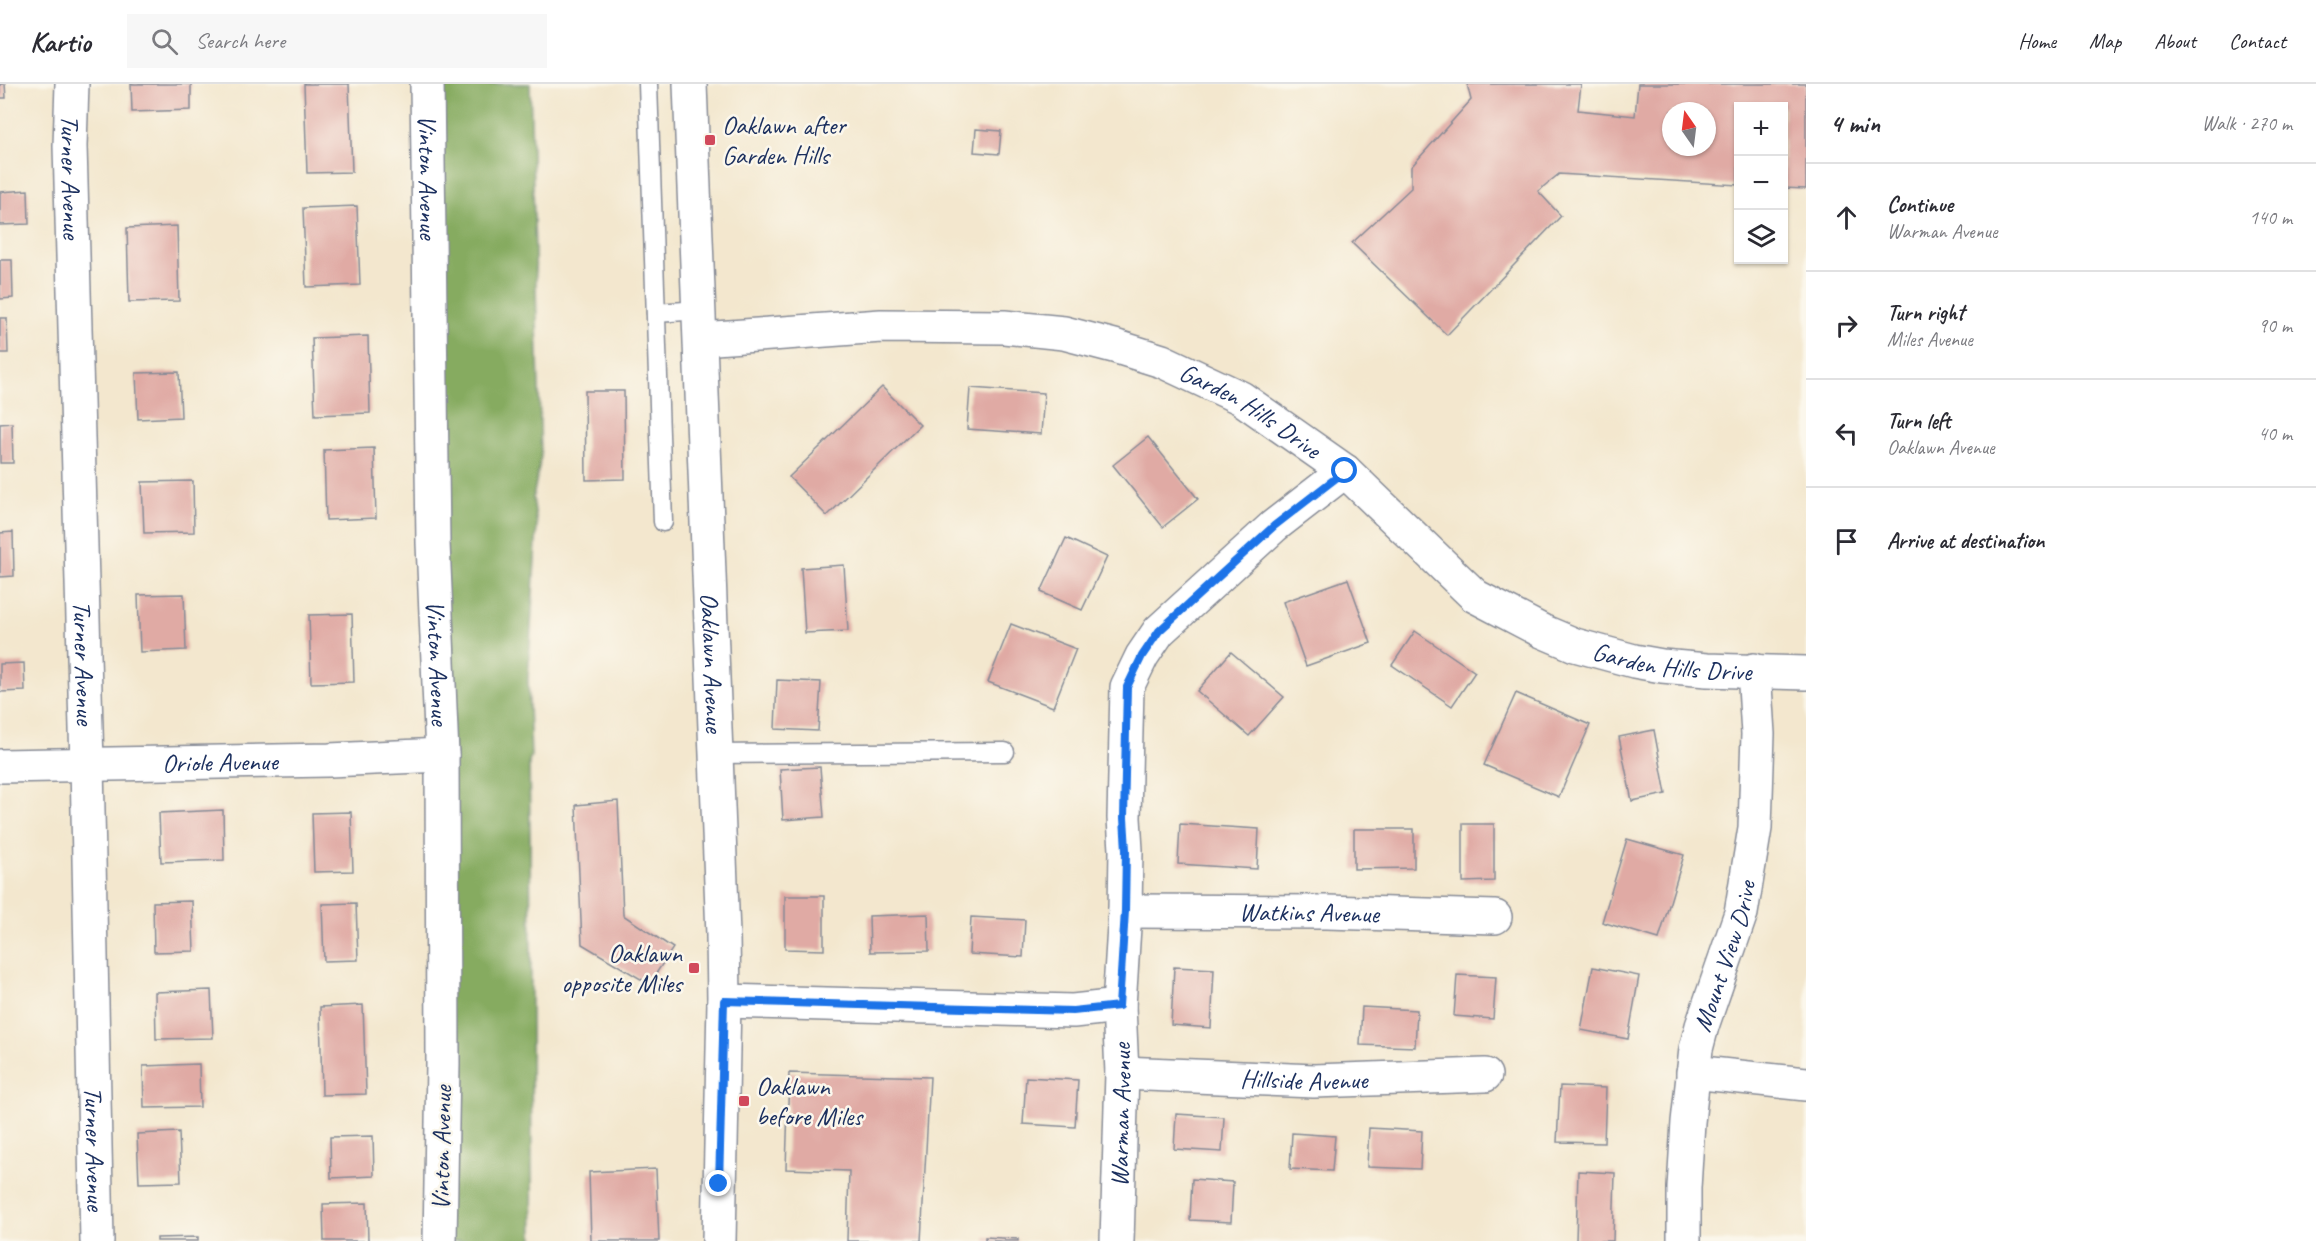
<!DOCTYPE html>
<meta charset="utf-8">
<style>
:root{--surface:#fff;--page:#f7f7f7;--text:#2b2b33;--muted:#7c7c81;--line:#e1e1e2}
body{margin:0;font-family:Caveat,sans-serif;background:var(--page);color:var(--text)}
.controls{position:absolute;right:18px;top:18px;display:grid;overflow:hidden;border-radius:0px;box-shadow:0 2px 4px #0004}
.controls button{width:54px;height:54px;display:grid;place-items:center;padding:0;border:0;border-bottom:2px solid var(--line);background:var(--surface);color:var(--text);font:30px sans-serif}
.compass{position:absolute;left:1662px;top:18px;width:54px;height:54px;border-radius:50%;background:var(--surface);box-shadow:0 2px 4px #0004;rotate:346deg}
.stop{position:absolute;width:18px;height:18px;margin:-14px;border:4px solid #1a73e8;border-radius:50%;background:#fff}
.stop.end{background:#1a73e8;border-color:#fff;box-shadow:0 2px 6px #0008}
.list{margin:0;padding:0;list-style:none}
h2{display:flex;justify-content:space-between;align-items:center;height:78px;margin:0;padding:0 24px;font-size:26px}
h2 small{font-size:20px;font-weight:400;color:var(--muted)}
.list li{display:grid;grid-template-columns:39px 1fr auto;gap:18px;align-items:center;box-sizing:border-box;height:108px;padding:0 24px;border-top:2px solid var(--line)}
.list b{display:block;font-size:22px;white-space:nowrap}
.list p{margin:0;font-size:20px;white-space:nowrap;color:var(--muted)}
.list em{font-size:20px;font-style:normal;color:var(--muted)}
.icon{flex:none;width:33px;height:33px;fill:none;stroke:currentColor;stroke-width:2;stroke-linecap:round;stroke-linejoin:round}
.map{position:relative;flex:none;width:1806px;height:1157px;overflow:hidden}
header{display:flex;align-items:center;gap:36px;box-sizing:border-box;height:84px;padding:0 30px;background:var(--surface);border-bottom:2px solid var(--line)}
header strong{font-size:28px}
nav{display:flex;gap:33px;margin-inline-start:auto;font-size:21px}
.search{width:420px;height:54px;background:var(--page);display:flex;align-items:center;gap:15px;box-sizing:border-box;padding:0 21px;border-radius:0px;color:var(--muted);font-size:22px}
main{display:flex}
aside{flex:1;background:var(--surface)}
.map>svg:first-child{display:block}
</style>
<header>
<strong>Kartio</strong>
<div class="search"><svg class="icon" aria-label="search" viewBox="0 0 24 24"><circle cx="10" cy="10" r="6"/><path d="M15 15l6 6"/></svg>Search here</div>
<nav><a>Home</a><a>Map</a><a>About</a><a>Contact</a></nav>
</header>
<main>
<div class="map">
<svg width="1806" height="1157" viewBox="0 0 1806 1157">
<rect width="100%" height="100%" fill="#fbf7ec"/>
<filter id="ink" filterUnits="userSpaceOnUse"><feTurbulence type="fractalNoise" baseFrequency=".0167" numOctaves="2"/><feDisplacementMap in="SourceGraphic" scale="12" xChannelSelector="R" yChannelSelector="G"/><feConvolveMatrix kernelMatrix="1 2 1 2 8 2 1 2 1" color-interpolation-filters="sRGB"/></filter>
<filter id="wash" filterUnits="userSpaceOnUse"><feTurbulence type="fractalNoise" baseFrequency=".008" numOctaves="4" result="noise"/><feDisplacementMap in="SourceGraphic" scale="24" xChannelSelector="R" yChannelSelector="G"/><feGaussianBlur stdDeviation="1.35" result="paint"/><feColorMatrix in="noise" values="0 0 0 0 0 0 0 0 0 0 0 0 0 0 0 0 0 1.4 0 .05"/><feComposite in="paint" operator="in"/></filter>
<g filter="url(#wash)">
<rect width="100%" height="100%" fill="#f3e7ce"/>
<path fill="#86ab61" stroke="#506d60" stroke-width="1.5" d="M429,0H530L541,372L533,414L537,441L528,595L531,672L529,677C532,837 530,997 533,1157H442Z"/>
<g id="blocks">
<g fill="#e0aaa4" fill-rule="evenodd">
<path d="M0,0H5L6,14H0Z"/>
<path d="M131,0H191V26L132,28Z"/>
<path d="M304,0H349L352,88L307,89Z"/>
<path d="M1467,0H1581L1578,26L1635,32L1638,0H1806V105L1784,104V22H1738V101L1559,90L1538,107L1561,132L1447,251L1352,159L1411,104V83L1471,16ZM1671,27H1707V63H1671Z"/>
<path d="M976,45L1001,47L999,70L974,68Z"/>
<path d="M28,106L29,140L0,141V108Z"/>
<path d="M357,122L360,201L306,203L303,124Z"/>
<path d="M177,142L179,217L129,218L127,144Z"/>
<path d="M0,176H12L13,214L0,215Z"/>
<path d="M0,234H7L8,269H0Z"/>
<path d="M368,252L370,329L315,331L312,254Z"/>
<path d="M179,288L181,333L138,335L136,289Z"/>
<path d="M882,303L920,341L827,432L789,393Z"/>
<path d="M970,304L1044,309L1041,350L967,345Z"/>
<path d="M585,307H624L625,395L586,396Z"/>
<path d="M12,339L13,379H0V340Z"/>
<path d="M1148,353L1198,415L1163,443L1113,381Z"/>
<path d="M374,364L376,434L326,436L324,366Z"/>
<path d="M193,397L194,448L144,449L142,398Z"/>
<path d="M13,448L14,492L0,493V449Z"/>
<path d="M1066,454L1107,473L1082,526L1041,508Z"/>
<path d="M844,481L848,547L805,549L801,484Z"/>
<path d="M1348,495L1371,559L1306,582L1283,518Z"/>
<path d="M184,510L186,566L140,568L138,511Z"/>
<path d="M352,530L354,598L311,599L309,531Z"/>
<path d="M1011,540L1076,565L1053,623L988,598Z"/>
<path d="M1415,547L1475,588L1452,622L1392,581Z"/>
<path d="M1231,568L1284,613L1249,652L1197,607Z"/>
<path d="M24,579L25,607L0,608V580Z"/>
<path d="M777,596L821,598L818,647L775,645Z"/>
<path d="M1516,609L1590,641L1559,713L1484,681Z"/>
<path d="M1654,646L1666,710L1632,717L1619,653Z"/>
<path d="M820,683L824,733L783,736L780,685Z"/>
<path d="M618,717L623,831L673,864L649,900L582,860L576,721Z"/>
<path d="M223,726L224,776L161,778L159,729Z"/>
<path d="M351,728L353,787L314,788L312,729Z"/>
<path d="M1180,740L1259,745L1257,785L1178,780Z"/>
<path d="M1463,740H1494V797L1463,798Z"/>
<path d="M1354,745H1414V784L1354,785Z"/>
<path d="M1627,755L1684,771L1659,855L1602,838Z"/>
<path d="M785,812H824V866L785,865Z"/>
<path d="M192,817L194,867L154,868L153,818Z"/>
<path d="M356,819L358,876L324,877L322,820Z"/>
<path d="M928,830L929,867L870,868L869,832Z"/>
<path d="M971,833L1025,836L1023,873L969,870Z"/>
<path d="M1174,883L1214,885L1211,944L1171,941Z"/>
<path d="M1593,883L1639,892L1628,955L1581,946Z"/>
<path d="M1457,891L1496,893L1493,935L1454,932Z"/>
<path d="M211,906L213,954L156,955L155,908Z"/>
<path d="M363,921L366,1010L322,1011L320,923Z"/>
<path d="M1362,923L1417,926L1415,963L1360,961Z"/>
<path d="M199,980L200,1023L144,1024L143,982Z"/>
<path d="M789,989L930,993L921,1157H847L849,1087L786,1085Z"/>
<path d="M1026,993L1078,996L1075,1043L1023,1040Z"/>
<path d="M1560,1002L1606,1004L1604,1059L1557,1058Z"/>
<path d="M1176,1030L1224,1033L1222,1068L1174,1065Z"/>
<path d="M1369,1044L1422,1047L1420,1085L1367,1083Z"/>
<path d="M179,1048L181,1098L139,1099L137,1050Z"/>
<path d="M1292,1049L1335,1052L1332,1087L1290,1085Z"/>
<path d="M373,1052L374,1092L331,1094L330,1053Z"/>
<path d="M656,1085L659,1157H591L589,1088Z"/>
<path d="M1578,1087L1615,1089L1613,1157H1576Z"/>
<path d="M1192,1095L1233,1098L1231,1138L1190,1136Z"/>
<path d="M367,1119L368,1157H324L323,1120Z"/>
<path d="M198,1153V1157H157V1154Z"/>
<path d="M985,1153L1018,1155V1157H985Z"/>
</g>
</g>
</g>
<g filter="url(#ink)">
<use href="#blocks" fill-opacity="0" stroke="#878b96" stroke-width="1.5"/>
<g fill="none" stroke-linecap="round" stroke-linejoin="round">
<g stroke="#878b96" stroke-width="21">
<g id="lane">
<path d="M648,0L663,438"/>
<path d="M656,229L700,226"/>
<path d="M716,670L1005,668"/>
</g>
</g>
<g stroke="#878b96" stroke-width="36">
<g id="street">
<path id="s1" d="M72,0L70,62L87,680L97,1157"/>
<path id="s2" d="M0,682L329,676L442,671"/>
<path id="s3" d="M1125,827L1326,828L1495,833"/>
<path d="M724,917L1073,927L1119,922"/>
<path d="M1693,988L1806,1000"/>
<path id="s4" d="M1122,989L1314,997L1485,991"/>
<path id="s5" d="M1117,1157L1122,989L1119,922L1125,827L1126,766L1124,734L1127,603L1142,572L1159,547L1274,442L1345,387"/>
<path id="s6" d="M1684,1157V1104L1688,1038L1696,965L1702,942L1741,829L1755,744L1758,650L1754,586"/>
</g>
</g>
<g stroke="#878b96" stroke-width="36">
<g id="secondary">
<path id="s7" d="M427,0L433,459L442,671L443,980L440,1157"/>
<path id="s8" d="M701,255L881,242L1004,243L1064,249L1114,262L1162,277L1241,314L1345,387L1475,512L1542,547L1575,561L1634,577L1662,582L1707,586L1806,589"/>
</g>
</g>
<g stroke="#878b96" stroke-width="36">
<g id="primary">
<path id="s9" d="M690,0L723,851L724,917L719,1157"/>
</g>
</g>
<use href="#lane" stroke="#fff" stroke-width="18"/>
<use href="#street" stroke="#fff" stroke-width="33"/>
<use href="#secondary" stroke="#fff" stroke-width="33"/>
<use href="#primary" stroke="#fff" stroke-width="33"/>
</g>
</g>
<g fill="none" stroke-linecap="round" stroke-linejoin="round" filter="url(#ink)">
<path stroke="#1a73e8" stroke-width="8" d="M719,1100L724,917L1073,927L1119,922L1125,827L1126,766L1124,734L1127,603L1142,572L1159,547L1274,442L1345,387"/>
</g>
<g fill="#d1495b" stroke="#fbf7ec" stroke-width="2">
<rect x="704" y="50" width="12" height="12" rx="3"/>
<rect x="688" y="878" width="12" height="12" rx="3"/>
<rect x="738" y="1011" width="12" height="12" rx="3"/>
</g>
<g text-anchor="middle" stroke-width="5" stroke-linejoin="round" paint-order="stroke">
<g font-size="26" fill="#1b2f5e" stroke="#fbf7ec" text-anchor="start">
<text x="722" y="50">Oaklawn after<tspan x="722" dy="30">Garden Hills</tspan></text>
<text x="682" y="878" text-anchor="end">Oaklawn<tspan x="682" dy="30">opposite Miles</tspan></text>
<text x="756" y="1011">Oaklawn<tspan x="756" dy="30">before Miles</tspan></text>
</g>
<g font-size="26" fill="#1b2f5e" stroke="#fbf7ec">
<text dy="9" stroke="none"><textPath href="#s1" startOffset="93">Turner Avenue</textPath></text>
<text dy="9" stroke="none"><textPath href="#s7" startOffset="93">Vinton Avenue</textPath></text>
<text dy="9" stroke="none"><textPath href="#s8" startOffset="567">Garden Hills Drive</textPath></text>
<text dy="9" stroke="none"><textPath href="#s8" startOffset="1071">Garden Hills Drive</textPath></text>
<text dy="9" stroke="none"><textPath href="#s1" startOffset="579">Turner Avenue</textPath></text>
<text dy="9" stroke="none"><textPath href="#s7" startOffset="579">Vinton Avenue</textPath></text>
<text dy="9" stroke="none"><textPath href="#s9" startOffset="579">Oaklawn Avenue</textPath></text>
<text dy="9" stroke="none"><textPath href="#s2" startOffset="220">Oriole Avenue</textPath></text>
<text dy="9" stroke="none"><textPath href="#s3" startOffset="184">Watkins Avenue</textPath></text>
<text dy="9" stroke="none"><textPath href="#s6" startOffset="290">Mount View Drive</textPath></text>
<text dy="9" stroke="none"><textPath href="#s4" startOffset="182">Hillside Avenue</textPath></text>
<text dy="9" stroke="none"><textPath href="#s5" startOffset="126">Warman Avenue</textPath></text>
<text dy="9" stroke="none"><textPath href="#s1" startOffset="1065">Turner Avenue</textPath></text>
<text transform="translate(441 1064) rotate(-89)" y="9">Vinton Avenue</text>
</g>
</g>
</svg>
<div class="controls">
<button>+</button>
<button>−</button>
<button><svg class="icon" aria-label="layers" viewBox="0 0 24 24"><path d="M12 4l9 5-9 5-9-5zM3 14l9 5 9-5"/></svg></button>
</div>
<svg class="compass" viewBox="-18 -18 36 36"><path d="M0-13l5 13h-10z" fill="#e53935"/><path d="M0 13l5-13h-10z" fill="#7c7c81"/></svg>
<div class="stop" style="left:1345px;top:387px"></div>
<div class="stop end" style="left:719px;top:1100px"></div>
</div>
<aside>
<h2>4 min<small>Walk · 270 m</small></h2>
<ul class="list">
<li><svg class="icon" aria-label="ahead" viewBox="0 0 24 24"><path d="M12 20V5M6 11l6-6 6 6"/></svg><div><b>Continue</b><p>Warman Avenue</p></div><em>140 m</em></li>
<li><svg class="icon" aria-label="right" viewBox="0 0 24 24"><path d="M7 20v-9h11M14 6l5 5-5 5"/></svg><div><b>Turn right</b><p>Miles Avenue</p></div><em>90 m</em></li>
<li><svg class="icon" aria-label="left" viewBox="0 0 24 24"><path d="M17 20v-9H6M10 6l-5 5 5 5"/></svg><div><b>Turn left</b><p>Oaklawn Avenue</p></div><em>40 m</em></li>
<li><svg class="icon" aria-label="arrive" viewBox="0 0 24 24"><path d="M6 21V4h12l-3 4 3 4H6"/></svg><div><b>Arrive at destination</b></div></li>
</ul>
</aside>
</main>
